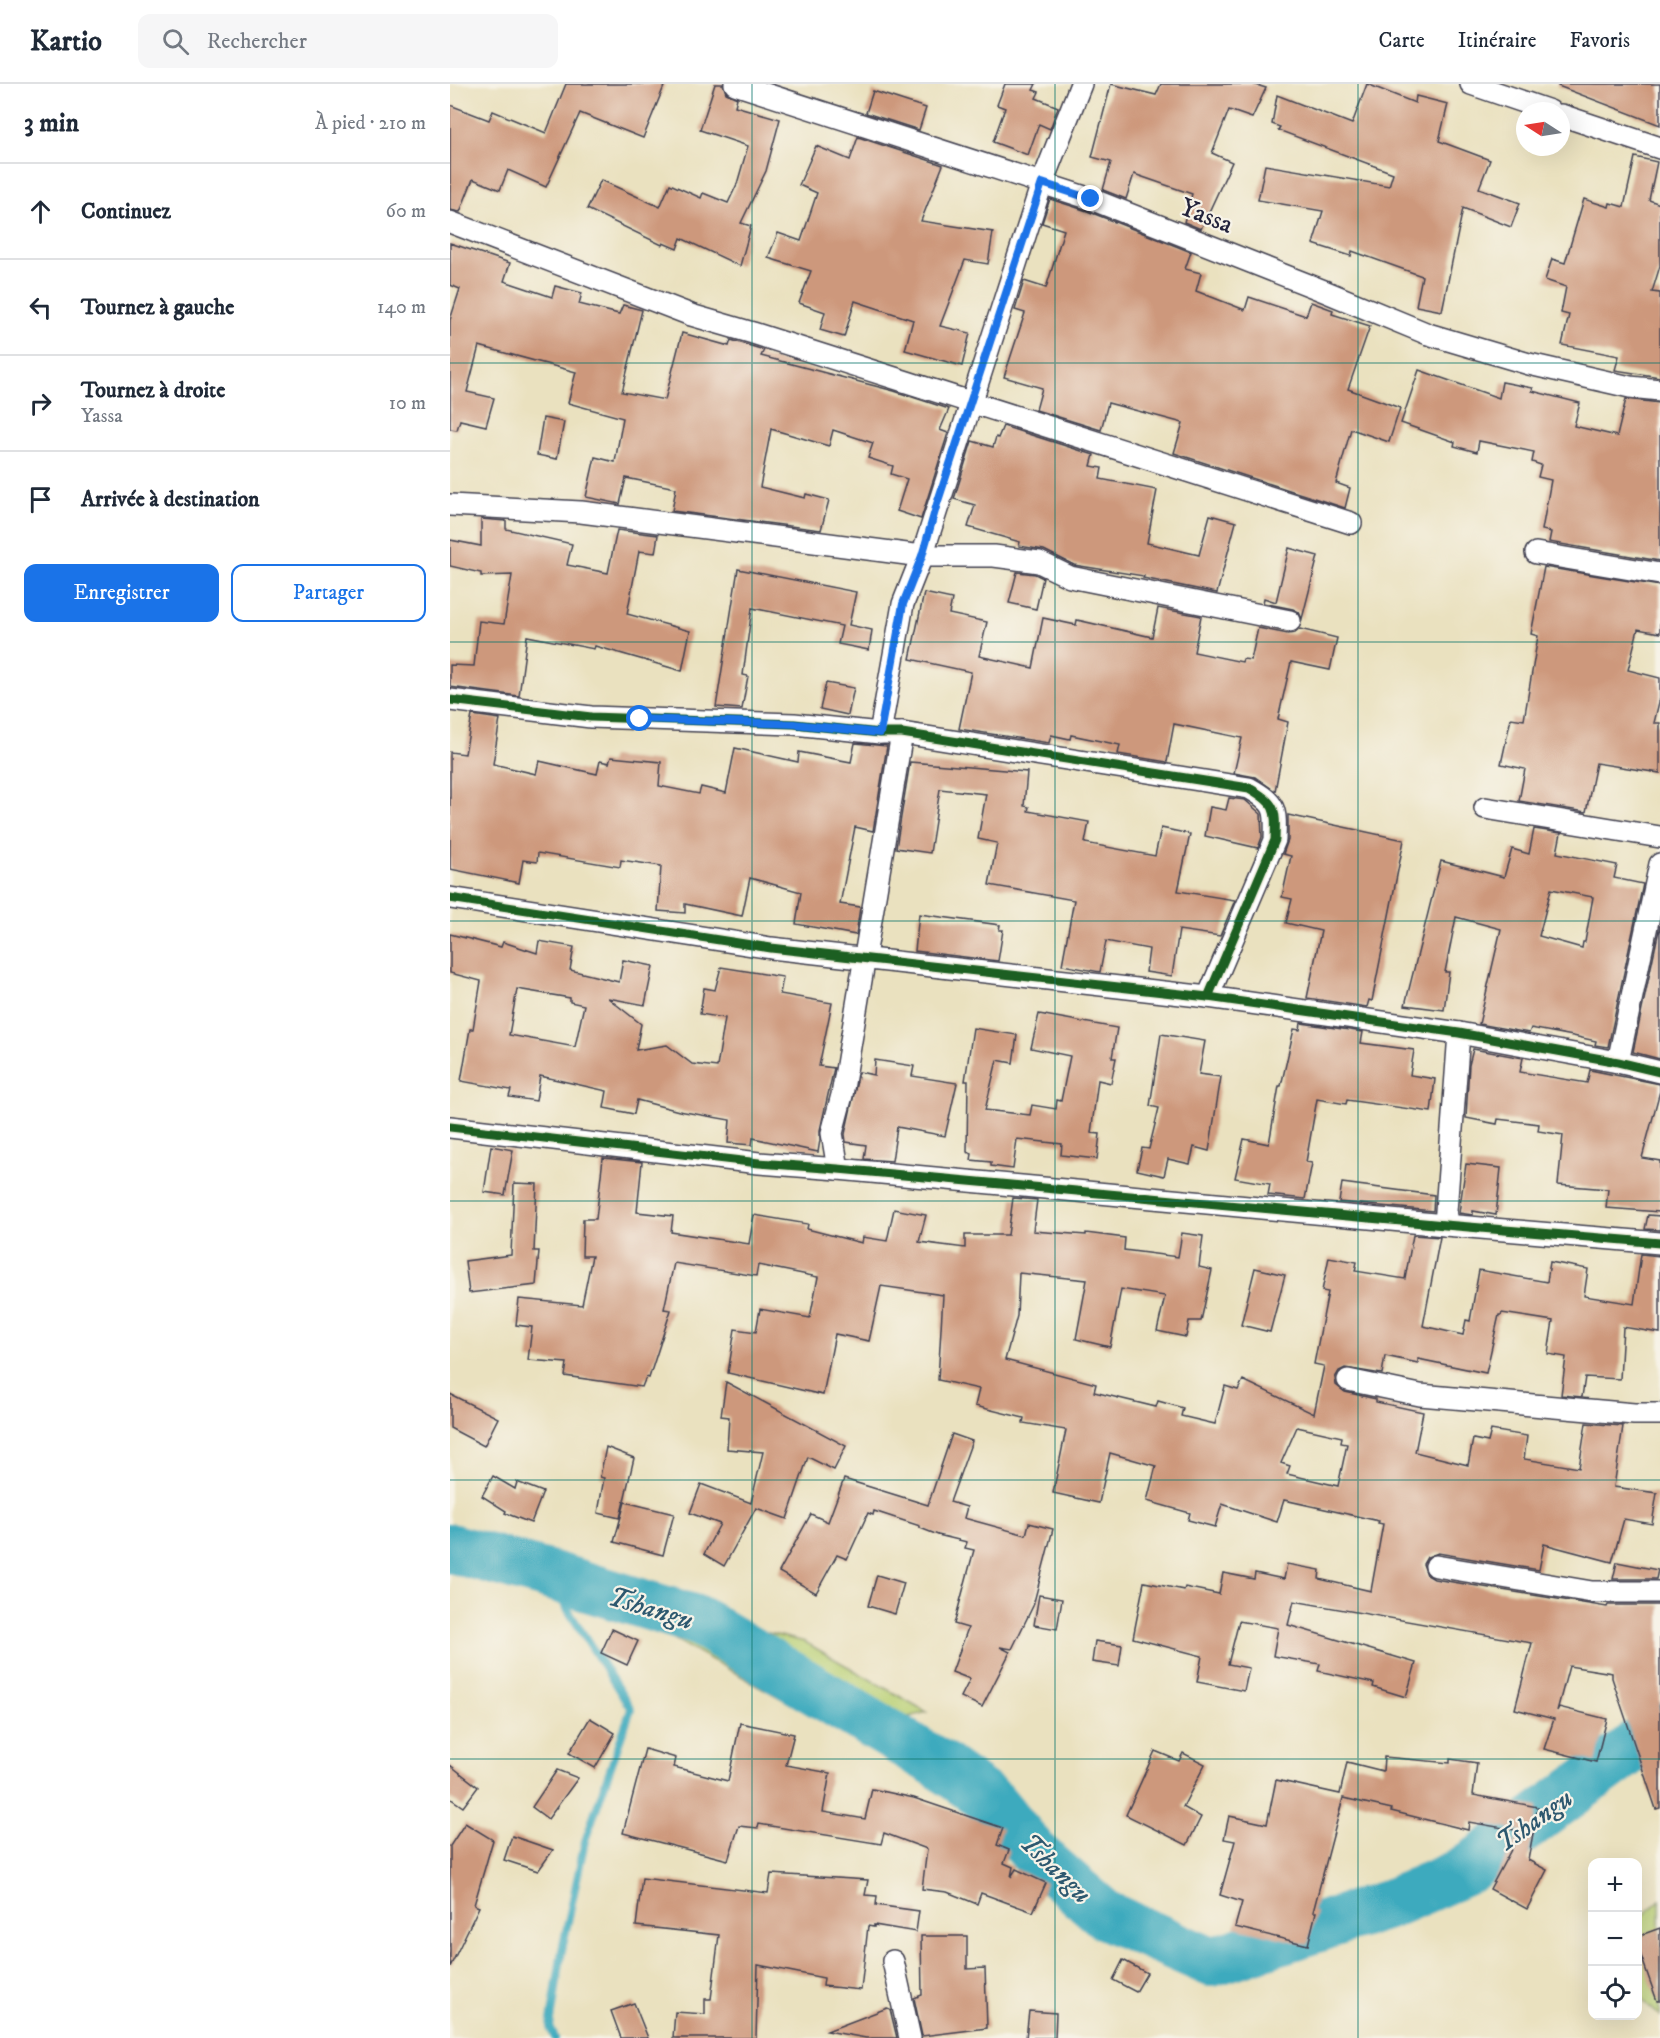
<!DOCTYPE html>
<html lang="fr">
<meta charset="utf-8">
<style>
:root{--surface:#fff;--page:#f6f6f7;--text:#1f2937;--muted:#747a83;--line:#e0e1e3;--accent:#1a73e8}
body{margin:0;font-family:"IM FELL DW Pica",serif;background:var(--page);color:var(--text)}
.controls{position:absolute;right:18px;bottom:18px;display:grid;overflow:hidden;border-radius:12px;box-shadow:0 6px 24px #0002}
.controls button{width:54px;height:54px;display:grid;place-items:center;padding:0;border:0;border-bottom:2px solid var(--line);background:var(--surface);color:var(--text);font:30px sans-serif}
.compass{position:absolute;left:1066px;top:18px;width:54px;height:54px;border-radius:50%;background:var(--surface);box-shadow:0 6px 24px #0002;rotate:282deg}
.stop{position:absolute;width:18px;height:18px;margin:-14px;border:4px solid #1a73e8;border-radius:50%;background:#fff}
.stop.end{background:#1a73e8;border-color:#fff;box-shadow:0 2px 6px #0008}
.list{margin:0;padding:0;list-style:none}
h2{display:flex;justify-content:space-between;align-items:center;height:78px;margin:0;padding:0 24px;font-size:26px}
h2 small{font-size:20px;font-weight:400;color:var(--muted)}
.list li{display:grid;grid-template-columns:39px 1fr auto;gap:18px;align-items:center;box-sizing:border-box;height:96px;padding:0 24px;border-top:2px solid var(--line)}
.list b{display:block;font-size:22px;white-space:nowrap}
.list p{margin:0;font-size:20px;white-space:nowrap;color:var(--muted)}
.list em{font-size:20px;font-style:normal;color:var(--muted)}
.actions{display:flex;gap:12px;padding:18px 24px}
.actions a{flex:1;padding:14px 0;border:2px solid var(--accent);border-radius:12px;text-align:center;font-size:21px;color:var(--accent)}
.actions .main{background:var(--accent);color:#fff}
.icon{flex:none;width:33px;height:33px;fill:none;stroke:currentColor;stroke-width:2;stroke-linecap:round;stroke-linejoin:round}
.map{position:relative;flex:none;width:1210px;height:1954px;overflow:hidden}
header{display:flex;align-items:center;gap:36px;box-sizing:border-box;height:84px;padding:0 30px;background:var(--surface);border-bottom:2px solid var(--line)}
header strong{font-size:28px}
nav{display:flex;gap:33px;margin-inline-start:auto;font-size:21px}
.search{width:420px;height:54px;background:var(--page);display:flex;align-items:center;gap:15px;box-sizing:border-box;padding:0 21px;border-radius:12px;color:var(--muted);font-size:22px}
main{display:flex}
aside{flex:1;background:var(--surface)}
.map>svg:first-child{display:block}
</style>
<header>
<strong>Kartio</strong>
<div class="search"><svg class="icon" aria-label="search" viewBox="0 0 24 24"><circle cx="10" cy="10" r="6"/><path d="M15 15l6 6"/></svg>Rechercher</div>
<nav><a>Carte</a><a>Itinéraire</a><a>Favoris</a></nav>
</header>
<main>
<aside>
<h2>3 min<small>À pied · 210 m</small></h2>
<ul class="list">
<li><svg class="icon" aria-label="ahead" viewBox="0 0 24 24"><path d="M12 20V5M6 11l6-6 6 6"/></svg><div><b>Continuez</b></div><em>60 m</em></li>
<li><svg class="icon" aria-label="left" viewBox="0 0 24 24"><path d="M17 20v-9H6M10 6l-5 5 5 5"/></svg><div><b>Tournez à gauche</b></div><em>140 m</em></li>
<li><svg class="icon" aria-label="right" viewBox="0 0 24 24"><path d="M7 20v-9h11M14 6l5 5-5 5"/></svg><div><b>Tournez à droite</b><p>Yassa</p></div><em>10 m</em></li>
<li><svg class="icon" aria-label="arrive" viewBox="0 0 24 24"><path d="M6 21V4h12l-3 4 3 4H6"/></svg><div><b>Arrivée à destination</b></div></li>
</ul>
<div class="actions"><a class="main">Enregistrer</a><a>Partager</a></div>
</aside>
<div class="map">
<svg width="1210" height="1954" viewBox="0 0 1210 1954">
<rect width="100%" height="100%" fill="#f7f3e8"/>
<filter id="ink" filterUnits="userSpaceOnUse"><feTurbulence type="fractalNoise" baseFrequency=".0167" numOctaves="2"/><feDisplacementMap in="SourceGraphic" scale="12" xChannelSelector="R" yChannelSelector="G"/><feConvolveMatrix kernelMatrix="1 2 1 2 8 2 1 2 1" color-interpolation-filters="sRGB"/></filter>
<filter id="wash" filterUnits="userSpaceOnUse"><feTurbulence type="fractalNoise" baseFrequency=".008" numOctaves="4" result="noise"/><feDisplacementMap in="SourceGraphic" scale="24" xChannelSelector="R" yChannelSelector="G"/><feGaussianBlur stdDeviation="1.35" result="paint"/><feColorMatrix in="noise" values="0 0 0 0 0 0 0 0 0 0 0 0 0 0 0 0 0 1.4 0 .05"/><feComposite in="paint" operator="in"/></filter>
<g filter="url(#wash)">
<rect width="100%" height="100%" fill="#eae1bf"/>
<g fill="#b9d074" stroke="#6e7958" stroke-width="1.5">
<path d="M235,1529L355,1558L477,1628L396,1650L222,1554Z"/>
<path d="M1210,1816V1932L1188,1912V1836Z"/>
</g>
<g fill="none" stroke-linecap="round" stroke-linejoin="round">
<path stroke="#3eaabe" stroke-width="8" d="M95,1490L181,1625L135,1757L112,1866L100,1943L105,1954"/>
<path stroke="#3eaabe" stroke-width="50" d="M0,1464L95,1490L249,1537L489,1680L542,1718L585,1770L655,1831L761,1878L937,1821L1015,1787L1210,1644"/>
</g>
<g id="blocks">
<g fill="#cd987b" fill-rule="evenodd">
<path d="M116,0H215L193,54L130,29L96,103L58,86L50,106L23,95L10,128L0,126V21L39,36L43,27L96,49Z"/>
<path d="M265,0H273L276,9L287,14L285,22L330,35L316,87L291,139L301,142L290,182L231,154L227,165L213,159L212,161L137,125L151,96L210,123L220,100L251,114L253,109L278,119L287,100L298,62L250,46Z"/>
<path d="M555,0H586L583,6L589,8L586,14L608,23L600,45L589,40L578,71L543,58L555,24L547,21Z"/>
<path d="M661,0L706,11L711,0H803L816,4L802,34L779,26L762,69L782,78L751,145L734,138L742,110L684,90L676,115L653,106L661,78L642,73Z"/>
<path d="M917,0L965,19L966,12L998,20L989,57L1040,76L1029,104L1070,119L1061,143L1013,124L992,227L966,222L972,192L902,167L901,172L863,160L873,127L808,116L815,81L939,102L943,89L828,46L830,43L822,40L827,11L902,40Z"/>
<path d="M1108,0H1210V41L1108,2Z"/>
<path d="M423,7L476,24L469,46L416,29Z"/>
<path d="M408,53L493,81L471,137L543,148L538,180L515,176L490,242L520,249L512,282L455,266L463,236L405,217L394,253L370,246L375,228L349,219L361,187L318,174L328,149L351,157L367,109L349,101L366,62L400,76Z"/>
<path d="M1185,73L1207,78L1199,116L1210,120V182L1202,208L1210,209V293L1165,286L1169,272L1112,261L1119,231L1111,229L1116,203L1095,196L1102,175L1115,179L1134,115L1159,123L1160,119L1174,123Z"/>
<path d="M600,115L637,127L741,168L735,185L751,189L746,207L795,226L799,213L856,232L861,218L883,226L882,230L920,242L898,305L950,324L939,358L901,345L886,399L900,404L895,424L724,369L733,339L658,319L651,346L586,326L592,304L554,293L575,229L565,226L574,197L596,204L614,146L592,139Z"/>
<path d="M0,159L60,179L54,197L102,213L105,202L132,209L129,220L169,230L173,221L192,226L172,308L215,316L232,249L279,262L281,256L314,266L311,272L444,307L499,325L490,346L498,349L471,435L447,427L457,395L441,390L443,382L418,374L423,359L383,346L379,362L321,345L310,403L355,414L356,410L379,416L371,446L222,427L226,404L176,394L170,420L136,413L145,373L165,378L173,334L118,319L126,288L29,262L17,308L44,314L36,342L10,336L7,346L0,345V236L10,205L0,201Z"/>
<path d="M969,286L1049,314L1052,298L1083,304L1082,307L1130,319L1124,342L1167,352L1176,315L1210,319V477L1099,458L1101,448L1092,446L1101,396L1088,393L1091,381L1082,378L1084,368L1029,357L1027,368L1004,362L1005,358L951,339Z"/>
<path d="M93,334L114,338L107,375L87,371Z"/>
<path d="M553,342L644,371L641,382L652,384L650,395L707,406L697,459L749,471L760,431L786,438L767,509L693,494L694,492L624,481L594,466L569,462L570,458L518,443L525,421L504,415L522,357L543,363L546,353L548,354Z"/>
<path d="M31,435L56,437V445L122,460L117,481L158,489L167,446L208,451L205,469L189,467L177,530L240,547L232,587L145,562L144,565L77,552L69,612L0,603V581L24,582L29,537L54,540L62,491L31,492V489L0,482V456L31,462Z"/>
<path d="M839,464L868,472L852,535L849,528L843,525L813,519L814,514L826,518Z"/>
<path d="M1094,483L1210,502V549L1188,545L1178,586L1210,594V614L1204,639H1210V689L1146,679L1136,728L1069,717L1075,685L1051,680L1061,634L1074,636L1088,552L1081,550Z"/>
<path d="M288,485L406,508L399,541L422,546L419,566L388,560L392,542L302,524L293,591L298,592L292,625L266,623Z"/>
<path d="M567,488L585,490L593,494L586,525L559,519Z"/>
<path d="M474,509L502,515L499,530L537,538L529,572L583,584L593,534L626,541L627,536L702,553L708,524L751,532L744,568L792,578L793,575L801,576L808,544L838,550L845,549L850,545L887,554L880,586L841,578L828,635L838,638L825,707L805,693L784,689L792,654L724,640L717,678L668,670L670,661L621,651L620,655L601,651L599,659L509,645L521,588L460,575Z"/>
<path d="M376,599L404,604L398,631L370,625Z"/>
<path d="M22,631L50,635L43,680L86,690L89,677L147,690L150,677L159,679L161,673L211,678L209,702L249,710L251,703L276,709L285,664L348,678L349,668L401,678L405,659L437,662L423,747L405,743L390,820L410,823L406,851L346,840L351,808L300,794L292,832L235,820V829L208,827L211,782L171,776L170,783L88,769L87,778L73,776L69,799L0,785V668L15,670Z"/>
<path d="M460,678L577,688L574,722L579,723L578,727L639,738L635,759L705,772L711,744L740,750L728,807L785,816L770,852L729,846L722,892L696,888L699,865L656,857L650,888L612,881L624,816L539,801L547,759L528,755L536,710L490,705L480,769L446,764Z"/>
<path d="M779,714L795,716L811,730L812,753L808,764L755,752L760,723L776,726Z"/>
<path d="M838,731L954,756L922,917L919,916L917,923L857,914L871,847L836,839L842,815L832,813L841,772L833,770L838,756Z"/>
<path d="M1084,745L1111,749L1107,769L1167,781L1164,794L1193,800L1158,963L1145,961L1146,957L1123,952L1081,944L1079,949L1029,940L1051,845L1006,833L995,888H999L994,926L955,921L991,777L1054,793L1062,765L1079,770ZM1101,805L1143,813L1135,858H1133L1132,864L1089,852Z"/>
<path d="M469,830L550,841L549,846H553L548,877L465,867Z"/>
<path d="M1210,841V975L1183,968Z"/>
<path d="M0,850L51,863L53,858L87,869L89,857L124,863L120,886L169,898L173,876L203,882L195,921L158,914L191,940L186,966L217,961L242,980L267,983L275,934L250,930L254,904L265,906L271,883L333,893L330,910L382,919L369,982L384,984L370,1046V1056L368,1068L303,1054L302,1061L278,1059L280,1036L229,1027L187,1016L184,1030L154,1024L157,1007L90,992L86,1017L59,1013L61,1006L11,997L20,945H23L31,897L0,889ZM67,905L120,914V918L134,921L125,963L59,951Z"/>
<path d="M589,930L667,944L662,974H666L661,999L648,996L641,1049L650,1050L647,1075L611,1071L612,1060L567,1055L563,1085L541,1082V1078L521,1076L522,1070L517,1068L518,997H515L523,944L567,951L563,979L547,976L535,1026L580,1031L582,1021L606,1025L607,1016L611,1017L620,972L581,964Z"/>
<path d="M851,939L913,948L911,959L964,966L960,991L985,995L981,1028L897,1016L896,1020L867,1015L856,1078L862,1079L855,1115L818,1111L820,1100L785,1094L794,1055L819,1060L829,1002H831L844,945L850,946Z"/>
<path d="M711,950L755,957L749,990L771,993L759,1067L744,1063L740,1080L718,1075L714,1092L687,1086L692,1064L699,1065L709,1024L700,1022Z"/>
<path d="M1023,965L1073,974L1070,988L1137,999L1140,986L1210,1000V1007L1192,1074L1210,1077V1128L1156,1124L1158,1105L1108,1101L1113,1051L1088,1047L1089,1040L1048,1035L1047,1040L1016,1034L1019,981Z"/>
<path d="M425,976L464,982L462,992L507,999L495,1052L447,1043L442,1077L414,1075L416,1061L396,1058L395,1050L409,988L424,991Z"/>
<path d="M41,1062L63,1066L55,1111L34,1108Z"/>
<path d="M153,1074L192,1078L187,1128L223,1132L221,1148L299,1160L304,1131L358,1140L357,1145L412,1159L413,1153L437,1157L444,1125L476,1131L469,1158L515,1164V1151H558L563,1114L587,1116L583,1147L636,1151V1149L675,1154L674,1166L728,1173L732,1149L753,1152L749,1183L762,1186L751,1237H739L736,1253L707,1247L715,1212L671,1205L660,1263L626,1255L637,1196L569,1189L567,1232L555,1276L646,1300L644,1308L706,1323L708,1317L733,1324L731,1332L765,1340L775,1302L788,1306L793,1296L864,1330L874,1282L864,1280L878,1208L872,1207L879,1173L907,1178L905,1187L955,1195L963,1151L990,1153L973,1242L1013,1251L1016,1236L1020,1237L1029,1186L1097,1198L1100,1178L1138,1185L1134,1212L1184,1220L1191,1170L1210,1172V1249L1173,1243L1170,1295L1135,1293L1132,1313L1111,1311L1116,1273L1098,1270L1103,1237L1052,1229L1051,1231H1049L1036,1289L968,1275V1279L935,1272L932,1290L895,1284L889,1287L885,1294L886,1301L895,1308L926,1315V1318L973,1328L965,1368L1018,1381L1023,1355L1038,1358L1041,1346L1077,1352L1074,1375L1129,1384L1136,1339L1173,1342L1164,1403L1207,1409L1202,1440L1174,1435L1162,1478L1094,1460L1089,1486L988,1469L977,1473L973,1480L977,1491L984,1495L1157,1523L1158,1521H1210V1724L1206,1725L1162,1594V1589L1119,1582L1107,1627L1109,1623L1157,1635L1146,1678L1094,1665L1104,1635L1065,1625L1082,1559L844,1517L838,1541L966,1579L956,1613L923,1603L924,1599L868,1587L870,1580L823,1572L828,1544L789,1537L778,1580L799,1584L794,1607L747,1598L752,1572L683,1554L694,1498L734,1506L735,1503L769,1510L773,1489L804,1495L805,1489L834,1495L837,1480L870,1486L869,1495L921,1507L933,1440L928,1439L929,1437L834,1416L827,1438L772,1420L765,1443L738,1436L740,1429L697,1417L706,1382L660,1369L649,1419L603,1409L616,1346L573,1339L574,1334L525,1322L529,1305L488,1296L493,1211L431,1202L419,1257L385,1250L373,1311L278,1289L285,1245L306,1248L310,1225L360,1234L368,1193L308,1181L306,1192L224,1179L214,1225L221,1226L199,1294L196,1293L192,1303L115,1292L117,1279L78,1276L82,1243L66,1241L69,1215L132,1221L142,1172H132L133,1135H146ZM847,1343L892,1353L891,1359L897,1360L888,1402L837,1390L840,1382L831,1379Z"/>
<path d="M1016,1080L1051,1084L1046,1131L1023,1127V1131L1009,1129Z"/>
<path d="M64,1099L87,1100L84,1167H89L86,1201L19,1209L15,1177L61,1171Z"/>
<path d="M892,1099L984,1111L983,1127L889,1118Z"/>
<path d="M1198,1131L1210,1132V1146L1195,1145Z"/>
<path d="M805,1184L835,1191L820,1248L791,1241Z"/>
<path d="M276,1298L396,1362L384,1386L358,1373L337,1435L306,1424L274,1482L254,1470L270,1440L240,1429L251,1400L301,1419L313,1368L277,1365L279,1333L271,1332Z"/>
<path d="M0,1310L48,1334L34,1362L0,1344Z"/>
<path d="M502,1350L522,1357L500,1418L517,1423L514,1434L576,1451L579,1439L603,1445L583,1522L562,1565L550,1563L560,1568L532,1623L511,1613L520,1595L502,1588L518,1544L504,1540L524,1466L515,1464L517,1458L488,1451L470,1444V1442L424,1427L423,1431L418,1429L397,1475L387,1471L366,1509L329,1488L361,1430L378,1438L394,1395L478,1421Z"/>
<path d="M156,1363L184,1374L170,1434L148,1429L154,1394L150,1393Z"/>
<path d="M43,1392L65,1405L67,1398L93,1408L81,1439L55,1429L56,1427L32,1412Z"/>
<path d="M175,1418L224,1430L213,1471L164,1458Z"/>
<path d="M1167,1478L1208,1486L1206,1495H1163Z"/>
<path d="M427,1491L454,1499L445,1530L418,1522Z"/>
<path d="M589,1511L612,1515L607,1545L584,1541Z"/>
<path d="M162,1545L188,1557L177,1581L151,1569Z"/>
<path d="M645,1557L672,1561L669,1582L642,1578Z"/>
<path d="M140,1634L165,1649L145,1684L119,1669Z"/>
<path d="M290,1639L344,1650L336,1681L380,1689L373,1728L415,1735L422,1705L464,1714L553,1744L547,1761L559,1766L554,1779L563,1783L561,1793L566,1785L596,1799L583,1828L531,1809L527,1820L497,1808L472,1805L477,1765L434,1749L431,1760L309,1740L308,1744L289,1742L278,1776L173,1749L195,1665L226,1674L224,1683L278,1697Z"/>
<path d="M705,1667L729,1677L733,1669L755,1680L733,1723L751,1733L737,1761L676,1731Z"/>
<path d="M934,1673L1000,1679V1675L1027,1679L1023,1711L1088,1723L1078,1776L1097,1786L1077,1825L1040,1805L1071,1747L1019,1738L1018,1746L941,1727L942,1725L893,1714L863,1828H866L858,1861L785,1843L792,1818L770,1811L785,1757L774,1755L779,1732L817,1740L826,1696L890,1710L897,1678L933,1687Z"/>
<path d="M0,1681L28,1703L13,1723L0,1714Z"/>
<path d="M107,1686L128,1694L98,1735L82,1723Z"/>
<path d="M15,1739L43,1756L24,1821L29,1823L0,1883V1762Z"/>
<path d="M62,1752L103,1766L88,1787L54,1776Z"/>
<path d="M321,1790L418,1796L415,1811L427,1812L426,1821L469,1827L466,1848L424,1841V1843L418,1842L411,1906L373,1902L374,1894L308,1881L306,1954H223L225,1928L255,1930V1915H261L269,1851L186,1842L192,1794L318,1809Z"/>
<path d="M1210,1844V1917H1207L1188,1863V1852Z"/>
<path d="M471,1852H517V1885L535,1884L537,1944L472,1952L464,1914L472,1911Z"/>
<path d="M673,1876L697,1889L686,1908L663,1896Z"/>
<path d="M184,1919L198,1954H171L161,1927Z"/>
<path d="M437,1924L440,1925L447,1954H416L377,1947Z"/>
<path d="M579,1927L606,1929L605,1954H576Z"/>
</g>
</g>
</g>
<g filter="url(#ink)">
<use href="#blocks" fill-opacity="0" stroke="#403f4f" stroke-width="1.5"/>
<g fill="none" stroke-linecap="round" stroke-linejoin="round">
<g stroke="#403f4f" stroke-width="24">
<g id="minor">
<path d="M285,0L641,115L874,207L978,250L1079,280L1180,303L1210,306"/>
<path d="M1021,0L1100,27"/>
<path d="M1111,31L1210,64"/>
<path d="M0,138L241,231L303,249L901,439"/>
<path d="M0,421L131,428L472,472H544L589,478L620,493L840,537"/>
<path d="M1086,469L1210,490"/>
<path d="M0,616L141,633L344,640L430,649H452L799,704C827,720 826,725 825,756L758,913"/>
<path d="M430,649L453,520L472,472L592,99L631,0"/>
<path d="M1035,724L1210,753"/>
<path d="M0,814L321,864L758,913L1009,949L1168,978L1210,988"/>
<path d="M1168,978L1210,780"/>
<path d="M0,1043L309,1079L388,1085L995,1141L1210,1159"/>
<path d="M388,1085L382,1049L392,1011L452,649"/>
<path d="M995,1141L1009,949"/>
<path d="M898,1296L970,1311L1184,1330H1210"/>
<path d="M986,1482L1142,1508H1210"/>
<path d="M443,1877L460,1954"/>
</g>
</g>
<use href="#minor" stroke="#fff" stroke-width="21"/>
<g stroke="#f7f3e8" stroke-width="13">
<g id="cycleway">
<path d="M0,616L141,633L344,640L430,649H452L799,704C827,720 826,725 825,756L758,913"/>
<path d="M0,814L321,864L758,913L1009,949L1168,978L1210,988"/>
<path d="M0,1043L309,1079L388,1085L995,1141L1210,1159"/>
</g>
</g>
<use href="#cycleway" stroke="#1b5e20" stroke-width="9"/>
</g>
</g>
<g fill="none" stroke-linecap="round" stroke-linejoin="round" filter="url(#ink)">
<path stroke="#1a73e8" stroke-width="8" d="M190,635L344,640L430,649L453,520L472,472L487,420L592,99L641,115"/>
</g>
<path fill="none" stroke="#0f766e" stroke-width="1.5" stroke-opacity="0.55" d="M302,0V1954M605,0V1954M908,0V1954M0,279H1210M0,558H1210M0,837H1210M0,1117H1210M0,1396H1210M0,1675H1210"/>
<g text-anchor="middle" stroke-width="4.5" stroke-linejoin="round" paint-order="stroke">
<g font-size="26" fill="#22223b" stroke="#f7f3e8">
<text transform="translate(757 131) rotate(22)" y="9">Yassa</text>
</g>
<g font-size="27" font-style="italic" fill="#2d586f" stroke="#f7f3e8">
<text transform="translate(201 1524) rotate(17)" y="9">Tshangu</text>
<text transform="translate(1084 1736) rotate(-36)" y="9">Tshangu</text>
<text transform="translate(606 1784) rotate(44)" y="9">Tshangu</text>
</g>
</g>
</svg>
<div class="controls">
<button>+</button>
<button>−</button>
<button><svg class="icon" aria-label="locate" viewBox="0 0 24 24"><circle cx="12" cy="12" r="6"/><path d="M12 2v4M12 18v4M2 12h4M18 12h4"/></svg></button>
</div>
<svg class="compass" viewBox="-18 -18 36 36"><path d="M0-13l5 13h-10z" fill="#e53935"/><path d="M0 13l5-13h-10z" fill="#747a83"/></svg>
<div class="stop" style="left:190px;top:635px"></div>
<div class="stop end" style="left:641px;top:115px"></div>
</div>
</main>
